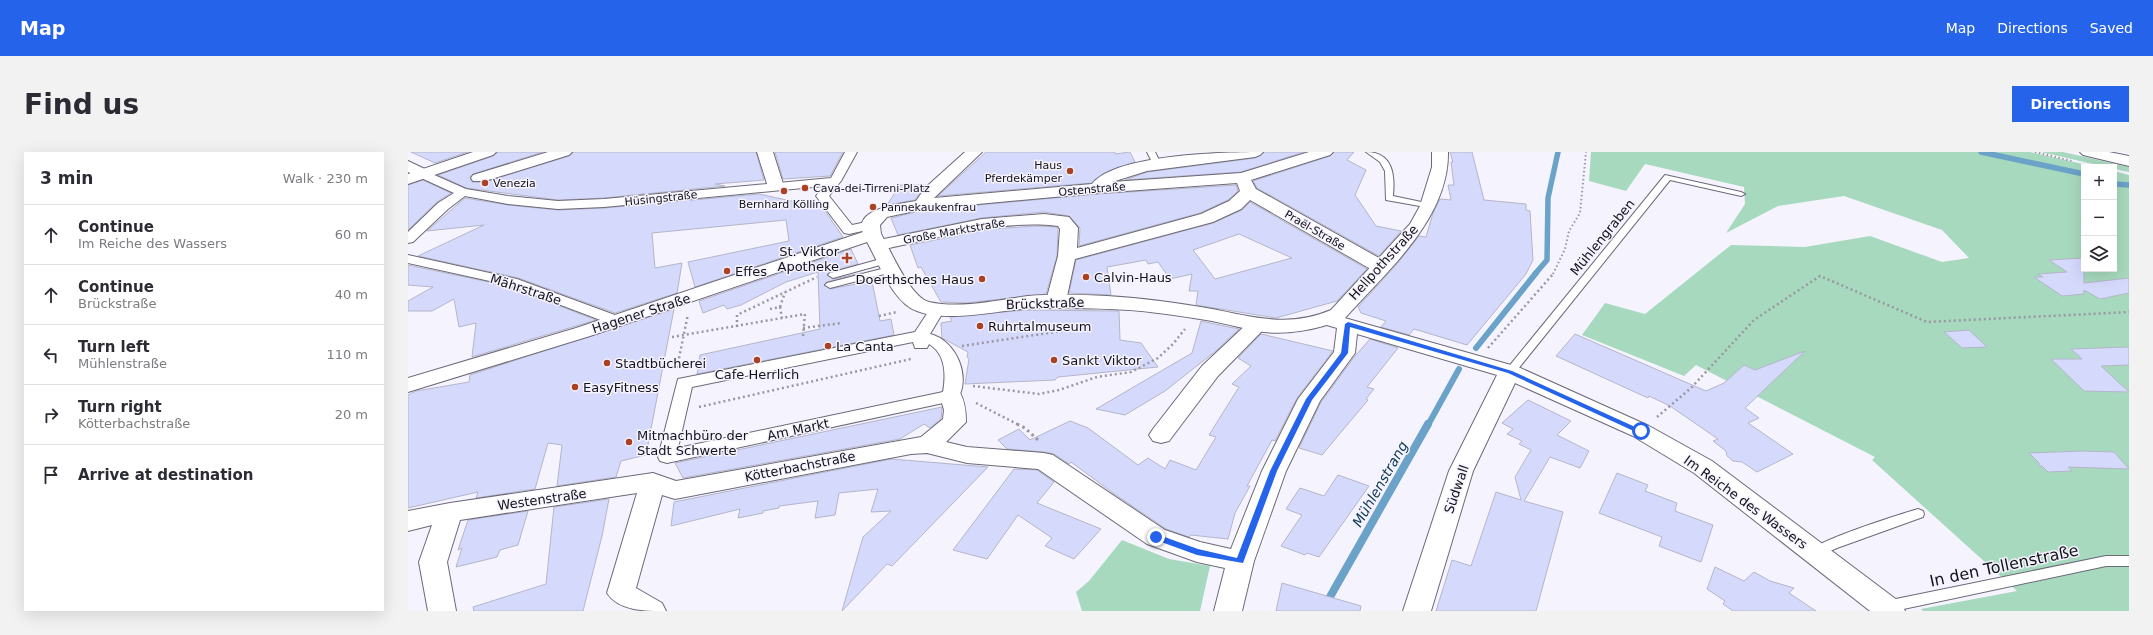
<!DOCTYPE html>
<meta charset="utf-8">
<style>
:root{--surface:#fff;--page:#f2f2f3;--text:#2b2b33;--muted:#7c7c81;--line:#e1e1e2;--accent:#2563eb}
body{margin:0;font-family:"DejaVu Sans",sans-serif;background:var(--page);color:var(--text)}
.controls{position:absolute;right:12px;top:12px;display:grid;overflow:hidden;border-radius:0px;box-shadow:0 4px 16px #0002}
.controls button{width:36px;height:36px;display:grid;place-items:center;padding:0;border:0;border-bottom:1px solid var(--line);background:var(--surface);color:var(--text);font:20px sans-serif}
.stop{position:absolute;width:12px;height:12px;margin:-9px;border:3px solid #2563eb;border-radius:50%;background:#fff}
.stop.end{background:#2563eb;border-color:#fff;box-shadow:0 1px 4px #0008}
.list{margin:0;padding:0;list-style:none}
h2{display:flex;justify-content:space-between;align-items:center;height:52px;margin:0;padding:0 16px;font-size:17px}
h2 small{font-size:13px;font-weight:400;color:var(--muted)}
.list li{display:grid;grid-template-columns:26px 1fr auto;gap:12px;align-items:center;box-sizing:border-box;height:60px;padding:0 16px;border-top:1px solid var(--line)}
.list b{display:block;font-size:15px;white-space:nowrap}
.list p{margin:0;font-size:13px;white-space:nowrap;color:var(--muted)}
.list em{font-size:13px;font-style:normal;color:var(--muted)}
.icon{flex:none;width:22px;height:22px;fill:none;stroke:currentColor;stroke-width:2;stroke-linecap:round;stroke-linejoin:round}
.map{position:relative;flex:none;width:1721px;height:459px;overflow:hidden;border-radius:0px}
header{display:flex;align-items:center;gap:24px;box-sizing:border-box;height:56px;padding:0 20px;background:var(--accent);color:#fff}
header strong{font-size:19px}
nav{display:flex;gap:22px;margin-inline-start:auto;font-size:14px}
.intro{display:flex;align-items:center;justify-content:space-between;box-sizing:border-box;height:96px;padding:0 24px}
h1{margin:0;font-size:28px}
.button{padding:10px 18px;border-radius:0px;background:var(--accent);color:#fff;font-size:14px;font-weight:700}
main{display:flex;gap:24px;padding:0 24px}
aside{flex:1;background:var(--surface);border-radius:0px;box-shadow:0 4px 16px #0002}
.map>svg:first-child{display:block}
</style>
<header>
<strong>Map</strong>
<nav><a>Map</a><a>Directions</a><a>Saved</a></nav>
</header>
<div class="intro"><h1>Find us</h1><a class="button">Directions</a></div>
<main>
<aside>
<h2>3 min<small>Walk · 230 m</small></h2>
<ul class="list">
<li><svg class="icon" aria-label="ahead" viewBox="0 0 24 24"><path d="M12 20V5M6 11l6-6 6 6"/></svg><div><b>Continue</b><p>Im Reiche des Wassers</p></div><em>60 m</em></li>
<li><svg class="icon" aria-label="ahead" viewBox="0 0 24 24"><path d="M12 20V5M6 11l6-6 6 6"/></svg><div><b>Continue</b><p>Brückstraße</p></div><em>40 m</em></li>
<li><svg class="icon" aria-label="left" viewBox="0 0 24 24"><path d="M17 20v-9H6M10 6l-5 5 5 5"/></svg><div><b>Turn left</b><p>Mühlenstraße</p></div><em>110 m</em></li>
<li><svg class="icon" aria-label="right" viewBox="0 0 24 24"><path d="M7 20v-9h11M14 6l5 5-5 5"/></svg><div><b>Turn right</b><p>Kötterbachstraße</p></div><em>20 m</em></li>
<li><svg class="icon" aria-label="arrive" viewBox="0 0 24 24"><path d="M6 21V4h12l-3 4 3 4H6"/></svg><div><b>Arrive at destination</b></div></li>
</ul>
</aside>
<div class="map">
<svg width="1721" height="459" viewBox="0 0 1721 459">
<rect width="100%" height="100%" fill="#f5f3fe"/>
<g fill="#a7d9be">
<path d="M1183,0H1622L1688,15H1676V117H1706V19L1721,23V459H1515L1513,457L1609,439L1464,308L1467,305L1288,213L1276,224L1174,183L1197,151L1237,162L1323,93L1397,95L1462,84L1534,110L1561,106L1534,78L1436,44L1370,54L1318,81L1337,52L1336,35L1237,12L1218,39L1181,29Z"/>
<path d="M1633,0H1655L1721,15V20L1706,17V15H1698Z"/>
<path d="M714,388L761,407L802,414L792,459H674L668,440L681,429Z"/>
</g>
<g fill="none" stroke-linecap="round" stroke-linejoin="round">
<g stroke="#6ba2c8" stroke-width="5.5">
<path d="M1573,0L1676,22"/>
<path d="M1706,32L1721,33"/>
<path d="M1127,122L1139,108L1140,46L1150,0"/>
</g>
<g stroke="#6ba2c8" stroke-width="6">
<path d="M1068,196L1128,121"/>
<path d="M1020,273L1051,217"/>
</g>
<path stroke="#6ba2c8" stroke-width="8" d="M914,459L1020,272"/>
</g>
<g fill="#d5d9fc" stroke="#b4b6c8" fill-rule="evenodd">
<path d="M3,0H60L27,11Z"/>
<path d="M90,0H135L65,22L62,25L64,30H77L161,4L166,0H348L356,28L307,32L317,34L196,46L150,48L58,36L30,23L85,4Z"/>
<path d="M367,0H435L422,24L375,27Z"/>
<path d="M578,0H707V2L722,0L727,10L696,21L683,31L530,44Z"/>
<path d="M856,0H896L833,20L717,28L739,20L847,6Z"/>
<path d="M926,0H946L939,8L958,18L947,43L968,74L993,79L971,104L849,36L845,29L922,4Z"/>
<path d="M1042,0H1064L1076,48L1118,52V58L1122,59L1125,108L1118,122L1059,193L1006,177L1001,183L973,175L978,169L953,161L950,155L989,112L1011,84L1018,85L1025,61L1032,47L1043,48L1040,33H1046L1043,10H1045Z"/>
<path d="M15,28L43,41L29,50L0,78V33Z"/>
<path d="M492,33H518L507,48L479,53Z"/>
<path d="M828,33L830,39L820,48L792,61L671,94L672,76L661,64L636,60L574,66L490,83L483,66L516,58L690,42Z"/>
<path d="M351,42L415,56L435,85L287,135L280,110L381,89L378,68L244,81L247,116L274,111L269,141L207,161L110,126L10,104L76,73L19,79L57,46L100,53L150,58L196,56Z"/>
<path d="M842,50L959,117L929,149L868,166L788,153L790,139H781L784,122L762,127L750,110L740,112L738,108L699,115L703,143L661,141L668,108L805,71L834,58ZM831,82L884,106L807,127L785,98Z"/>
<path d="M628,74L649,75L650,77L649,104L638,142L558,151L533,150L513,115L510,116L502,93L583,77Z"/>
<path d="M443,97L450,112L422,120L419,123L425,127L454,121L419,130L416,133L422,137L464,129L472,169L483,167L486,183L289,222L292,203L412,177L410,120L378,130L333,153L319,157L316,153L295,161L291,149Z"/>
<path d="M1676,106V131L1721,126V141L1692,147L1676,138V142L1654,144L1626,125H1635L1630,122L1659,120L1641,108Z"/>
<path d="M0,113L100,134L188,168L64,205L68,171L51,175L46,147L24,159H0V149L25,135L0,133Z"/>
<path d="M266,157L238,303L213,309L208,325L149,334L154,293L140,291L127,337L68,346L70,340L0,356V243L8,239L61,230L62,223Z"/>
<path d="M618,158L711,159L712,188L733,191L750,215L650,225L647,228L557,232L561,207L559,205L560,200L534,186L533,171L544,169L542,165Z"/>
<path d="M793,169L831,177L809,198L757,239L717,263L688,257L784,201Z"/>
<path d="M1561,178L1579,195L1554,196L1536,180Z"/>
<path d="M853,182L925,199L889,246L867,289L864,288L839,334H842L827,361L820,387L783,383L781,385L758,377L705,341L663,310L661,312L646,302L636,300L599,297L590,288L611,277L622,288L662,269L680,276L730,313L740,306L757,317L762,308L788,318L808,285L801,283L831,235L824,232L843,214L830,206Z"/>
<path d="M1167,182L1298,239L1316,231L1336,213L1347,218L1397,199L1337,256L1351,266L1340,271L1385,302L1349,320L1334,310L1325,309L1319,304L1318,299L1305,289L1310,287L1262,254L1241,244L1240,246L1148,204Z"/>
<path d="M962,187L990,196L959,235L966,237L958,247L960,248L914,303L891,296L913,250L947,204Z"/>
<path d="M1721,195V213L1693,214L1721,240L1676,239L1643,207H1674L1663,197Z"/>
<path d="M1120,248L1163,269L1149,283L1181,299L1172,316L1142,305L1116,349L1155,360L1128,459H1028L1044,408L1063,414L1088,340L1113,348L1107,325L1123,298L1111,292L1114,289L1099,282L1105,277L1094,271Z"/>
<path d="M534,255L533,267L522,276L516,272L492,287L275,326L267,311Z"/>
<path d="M1675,299L1706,300L1721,317L1660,315L1664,319L1640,320L1634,314H1631V311L1621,301Z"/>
<path d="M483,307L580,315L484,414L479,412L434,459L455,385L483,359L463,360L470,337L431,341L427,363L407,366L410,349L371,354V356L355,359V361L330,366L332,357L263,374L266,350Z"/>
<path d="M606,317L629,318L646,330L629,351L693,377L666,407L637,394L644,386L610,363L579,407L545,398Z"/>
<path d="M1209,321L1240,333L1237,339L1269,351L1267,359L1305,373L1293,410L1251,394L1254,385L1191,361Z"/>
<path d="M930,323L961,334L911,405L899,401L897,403L873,394L894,363L878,357L892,336L916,344Z"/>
<path d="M201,347L194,384L175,459H66L65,455L138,432L146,355Z"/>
<path d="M120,359L110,393L92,398L89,405L48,415L54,396L50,398L60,368Z"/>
<path d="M1307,415L1336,429L1346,420L1362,429L1386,436L1381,441L1408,459H1325L1315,452L1317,449L1299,437Z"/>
<path d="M874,431L953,454L952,459H868Z"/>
</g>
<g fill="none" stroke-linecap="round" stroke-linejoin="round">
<g stroke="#6c6979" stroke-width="2">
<g id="service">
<path d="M739,0H747L753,12L752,14H746Z"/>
<path d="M958,0C985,0 987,23 985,44L1023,52V56L978,48L977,19L972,10Z"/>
<path d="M1257,23L1333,40L1337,42L1333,44L1262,28L1106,222H1098L1097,220L1098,218Z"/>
<path d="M480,105L483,106V110L425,126L420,123L422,121Z"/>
<path d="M485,114L490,117L488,119L422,136L417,133L419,131Z"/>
<path d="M1510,357L1515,359L1516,362L1515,365L1429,396L1408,405L1403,404L1401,400C1407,389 1493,362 1510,357Z"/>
<path d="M1698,404H1721V414H1698L1486,459H1473L1471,455L1473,451L1478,449Z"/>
</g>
</g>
<g stroke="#6c6979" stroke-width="2">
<g id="pedestrian">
<path d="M437,0H449L433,29L421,44L444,73L463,69L470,73L468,76L441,82L436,81L408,44L416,34L196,55L150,57L100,52L57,44L40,57L5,90L0,91V80L30,51L46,41L11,25L9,22L11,19L15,18L58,37L100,44L150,49L196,47L423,26Z"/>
<path d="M0,103L109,127L215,166L217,169L215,172H203L100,133L0,111Z"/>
<path d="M529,152L534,154L537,157L522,182C548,188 564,225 549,248L259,311L252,309L250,305L270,227L507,180L524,154ZM505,190L507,196H519L521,192C538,202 538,223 535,240L270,296L284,235Z"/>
</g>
</g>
<g stroke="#6c6979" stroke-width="2">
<g id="minor">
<path d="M140,0H164L161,3L77,29H65L63,26L65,23Z"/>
<path d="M349,0H365L376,35L374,38H362L360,35Z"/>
<path d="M557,0H574L526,46L684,32C707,2 818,0 855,0L852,3L847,5L739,19L704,30L833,21L901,0H925L922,3L843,28L848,37L980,111L982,115L980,119L973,121L966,119L842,48L833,57L805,70L667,107L658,149L655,153L648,155L641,153L638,149L650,104L652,77L650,74C592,67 527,87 471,98L465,97L462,93L465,89L471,88L574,67L636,62L661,65L670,76L669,96L793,62L821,49L832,39L829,31L690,41L516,57L479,65L472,73L473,82L470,86L464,87L458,86C438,57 492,52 508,49L517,36Z"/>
<path d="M0,9L21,19L23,22L21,25L15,27L0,20Z"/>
<path d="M919,161L1110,215L1241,274L1304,309L1493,451L1497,459H1462L1286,321L1225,284L1107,231L1065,319L1023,459H995L1041,319L1089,223L949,182L947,201L912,249L878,319L846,409L834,459H806L817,416L789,410L739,392L630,317L559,311L519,301L503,302L267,347L254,343L228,436L254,451L258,459C236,459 211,459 199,441L229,341L52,368L39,410L48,459H20L11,410L24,373L0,379V359L42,351L245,321L268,329L513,285L535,267L536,258L532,244L535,239L543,237L551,239C557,249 558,259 558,270L538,290L559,295L636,301L645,303L757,378L792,390L823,397L854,319L890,247L926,200L929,176L912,171L909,167L912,163Z"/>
<path d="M849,167L856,169L859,173L856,177L810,224L761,289L753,291L745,289L741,283L745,277L794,214L842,169Z"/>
</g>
</g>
<g stroke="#6c6979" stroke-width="2">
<path id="tertiary" d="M1024,0H1040C1041,67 979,119 937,166C910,178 877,184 848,179C834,176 819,172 804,169C786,166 768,163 750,161C711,156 672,156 632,156C596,156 542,172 509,159C485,151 471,111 459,90L182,184L0,240V226L168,176L464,77L470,78L473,82C483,99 502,145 521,150C552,157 589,148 620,144C646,142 674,143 699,144C734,146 770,151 804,157C846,165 881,176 923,158L1002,72L1012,54L1024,15Z"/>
</g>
<g stroke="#6c6979" stroke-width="2">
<path id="secondary" d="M65,0H88L85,3L0,32V22Z"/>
</g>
<g stroke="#6c6979" stroke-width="2">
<path id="primary" d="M1672,0H1701L1721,4V14L1675,3Z"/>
</g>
<g stroke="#9997a0" stroke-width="2" stroke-dasharray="1.5 2.5" stroke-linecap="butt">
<path d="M1627,0L1664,9"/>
<path d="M1145,122L1157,97L1161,79L1172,61L1178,0"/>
</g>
<g stroke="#9997a0" stroke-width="2.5" stroke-dasharray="2 3" stroke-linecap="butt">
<path d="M372,155L377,140"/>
<path d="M362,157L372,155L374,166"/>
<path d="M471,164L489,160"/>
<path d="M329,175V163L409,125"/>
<path d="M395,176L434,171"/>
<path d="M264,185L397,162L395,184"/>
<path d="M554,194L654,179"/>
<path d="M1080,196L1146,121"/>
<path d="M269,216L280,162"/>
<path d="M565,234L631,242L651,238L689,225L723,220L750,206L765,192L777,177"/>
<path d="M568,251L611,273"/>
<path d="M291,255L503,207"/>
<path d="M1249,265L1283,236L1346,168L1412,124L1519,170L1721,160"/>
</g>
<path stroke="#9997a0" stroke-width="3" stroke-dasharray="2.5 3.5" stroke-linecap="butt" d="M609,272L617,276L630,288"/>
<use href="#service" fill="#fff" fill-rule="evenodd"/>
<use href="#pedestrian" fill="#fff" fill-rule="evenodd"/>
<use href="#minor" fill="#fff" fill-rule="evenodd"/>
<use href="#tertiary" fill="#fff" fill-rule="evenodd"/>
<use href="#secondary" fill="#fff" fill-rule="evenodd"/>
<use href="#primary" fill="#fff" fill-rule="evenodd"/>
</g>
<path fill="#2563eb" d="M940,170L1104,219L1236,279L1230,281L1100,221L942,175L940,201L904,248L869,319L835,411L789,403L745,387L744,385L748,382L790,397L829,406L862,319L898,247L933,201L937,172Z"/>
<g fill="#aa4123" stroke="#f5f3fe" stroke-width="1.5">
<circle cx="662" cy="19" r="4"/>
<circle cx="77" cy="31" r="4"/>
<circle cx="397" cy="36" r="4"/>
<circle cx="376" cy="39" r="4"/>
<circle cx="465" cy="55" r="4"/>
<path d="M437 100h4v4h4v4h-4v4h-4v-4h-4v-4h4z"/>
<circle cx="319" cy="119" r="4"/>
<circle cx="678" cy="125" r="4"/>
<circle cx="574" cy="127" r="4"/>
<circle cx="572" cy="174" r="4"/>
<circle cx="420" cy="194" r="4"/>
<circle cx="349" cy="208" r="4"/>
<circle cx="646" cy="208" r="4"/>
<circle cx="199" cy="211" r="4"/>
<circle cx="167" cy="235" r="4"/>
<circle cx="221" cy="290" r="4"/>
</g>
<g text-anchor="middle" stroke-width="3" stroke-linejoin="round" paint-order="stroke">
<g font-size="11" fill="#141219" stroke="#f5f3fe" text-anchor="start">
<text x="654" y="17" text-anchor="end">Haus<tspan x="654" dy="13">Pferdekämper</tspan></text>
<text x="85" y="35">Venezia</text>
<text x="405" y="40">Cava-dei-Tirreni-Platz</text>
<text x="376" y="56" text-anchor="middle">Bernhard Kölling</text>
<text x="473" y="59">Pannekaukenfrau</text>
</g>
<g font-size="11" fill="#141219" stroke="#f5f3fe">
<text transform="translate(684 37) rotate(-5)" y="4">Ostenstraße</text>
<text transform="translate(253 46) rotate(-6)" y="4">Hüsingstraße</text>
<text transform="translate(907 78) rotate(30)" y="4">Praël-Straße</text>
<text transform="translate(546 79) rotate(-10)" y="4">Große Marktstraße</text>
</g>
<g font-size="13" fill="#141219" stroke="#f5f3fe">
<text transform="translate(1194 85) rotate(-51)" y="5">Mühlengraben</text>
<text transform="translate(975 110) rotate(-48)" y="5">Hellpothstraße</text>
<text transform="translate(118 137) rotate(18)" y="5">Mährstraße</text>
<text transform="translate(637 151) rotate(-2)" y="5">Brückstraße</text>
<text transform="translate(233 161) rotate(-18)" y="5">Hagener Straße</text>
<text transform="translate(390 277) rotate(-12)" y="5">Am Markt</text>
<text transform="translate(392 314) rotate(-11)" y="5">Kötterbachstraße</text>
<text transform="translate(1048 337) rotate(-71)" y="5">Südwall</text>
<text transform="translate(134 347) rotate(-8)" y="5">Westenstraße</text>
<text transform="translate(1338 350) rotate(36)" y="5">Im Reiche des Wassers</text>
</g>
<g font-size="13" fill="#141219" stroke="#f5f3fe" text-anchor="start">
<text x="431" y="104" text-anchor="end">St. Viktor<tspan x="431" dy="15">Apotheke</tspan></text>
<text x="327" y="124">Effes</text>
<text x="686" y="130">Calvin-Haus</text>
<text x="566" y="132" text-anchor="end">Doerthsches Haus</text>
<text x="580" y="179">Ruhrtalmuseum</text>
<text x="428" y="199">La Canta</text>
<text x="654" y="213">Sankt Viktor</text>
<text x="207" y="216">Stadtbücherei</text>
<text x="349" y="227" text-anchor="middle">Cafe Herrlich</text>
<text x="175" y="240">EasyFitness</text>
<text x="229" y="288">Mitmachbüro der<tspan x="229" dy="15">Stadt Schwerte</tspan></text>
</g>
<g font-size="14" font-style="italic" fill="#0b3852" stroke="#f5f3fe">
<text transform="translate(972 332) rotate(-60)" y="5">Mühlenstrang</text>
</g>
<g font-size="16" fill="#141219" stroke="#f5f3fe">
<text transform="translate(1596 413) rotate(-12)" y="6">In den Tollenstraße</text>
</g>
</g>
</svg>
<div class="controls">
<button>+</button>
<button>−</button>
<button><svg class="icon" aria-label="layers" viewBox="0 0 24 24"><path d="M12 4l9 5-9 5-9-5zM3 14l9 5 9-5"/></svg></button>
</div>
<div class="stop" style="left:1233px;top:279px"></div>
<div class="stop end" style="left:748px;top:385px"></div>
</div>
</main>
